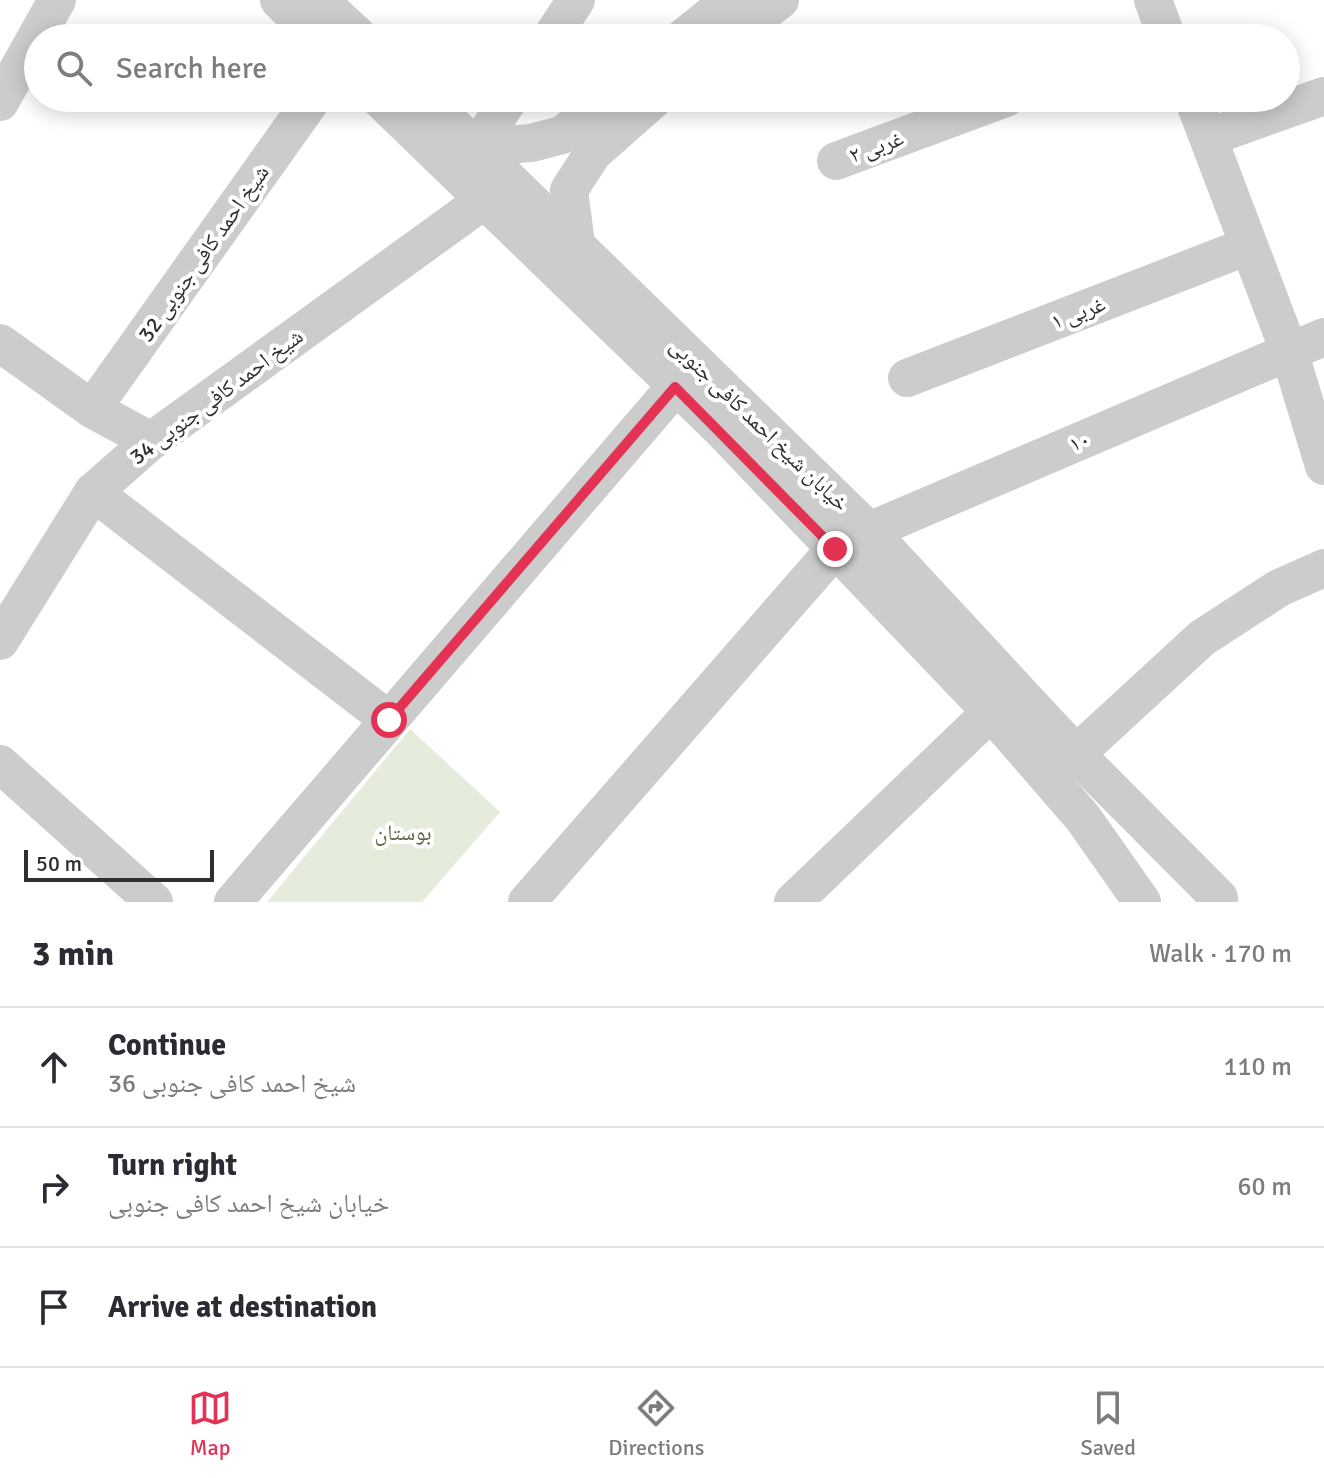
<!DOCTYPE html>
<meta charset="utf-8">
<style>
:root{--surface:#fff;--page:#f7f7f7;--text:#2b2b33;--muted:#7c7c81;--line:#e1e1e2;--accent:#e43254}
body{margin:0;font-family:Signika,"Noto Naskh Arabic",sans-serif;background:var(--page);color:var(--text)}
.scale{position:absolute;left:24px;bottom:20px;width:190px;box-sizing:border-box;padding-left:8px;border:4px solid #2f2f2f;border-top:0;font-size:22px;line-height:28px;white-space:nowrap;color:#2f2f2f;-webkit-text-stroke:6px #fff;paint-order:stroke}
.stop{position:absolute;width:24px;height:24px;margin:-18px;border:6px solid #e43254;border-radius:50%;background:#fff}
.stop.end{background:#e43254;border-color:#fff;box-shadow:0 2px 8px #0008}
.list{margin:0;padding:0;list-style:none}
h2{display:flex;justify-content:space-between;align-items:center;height:104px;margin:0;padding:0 32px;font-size:34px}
h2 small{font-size:26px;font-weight:400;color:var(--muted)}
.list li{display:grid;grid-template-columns:52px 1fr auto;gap:24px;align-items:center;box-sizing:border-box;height:120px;padding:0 32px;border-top:2px solid var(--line)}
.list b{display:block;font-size:30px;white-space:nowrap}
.list p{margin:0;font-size:26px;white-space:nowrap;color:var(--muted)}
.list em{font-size:26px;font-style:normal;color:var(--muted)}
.icon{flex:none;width:44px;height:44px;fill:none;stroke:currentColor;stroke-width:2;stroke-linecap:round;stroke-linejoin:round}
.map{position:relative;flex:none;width:1324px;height:902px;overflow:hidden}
.search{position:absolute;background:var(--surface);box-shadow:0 4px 20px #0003;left:24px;right:24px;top:24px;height:88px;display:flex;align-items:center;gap:20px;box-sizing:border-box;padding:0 28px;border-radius:44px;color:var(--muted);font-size:30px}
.sheet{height:464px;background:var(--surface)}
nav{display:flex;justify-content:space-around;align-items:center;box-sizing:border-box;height:112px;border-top:2px solid var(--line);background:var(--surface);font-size:22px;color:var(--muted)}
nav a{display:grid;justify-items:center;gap:4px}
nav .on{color:var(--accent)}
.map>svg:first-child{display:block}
</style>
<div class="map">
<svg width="1324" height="902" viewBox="0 0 1324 902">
<rect width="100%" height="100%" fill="#fff"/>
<path fill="#e6ecdc" d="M410,729L500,812L422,902H267Z"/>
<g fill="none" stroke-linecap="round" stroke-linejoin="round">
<g stroke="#ccc" stroke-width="38">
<path d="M279,0L317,38"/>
<path d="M319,0L360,38"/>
<path d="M1153,0L1167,38"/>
<path d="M551,38L576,0"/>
<path d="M683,38L730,0"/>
<path d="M731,38L780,0"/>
<path d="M379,98L720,428L991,712L1083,818L1142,902"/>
<path d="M425,98L869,531L1076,754L1219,898"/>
<path d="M1193,98L1289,351L1324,466"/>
<path d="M0,102L57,0"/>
<path d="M1209,137L1324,96"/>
<path d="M477,147L531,143L562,135L608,98"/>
<path d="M477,147L510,98"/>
<path d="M836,161L1006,98"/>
<path d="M576,244L569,190L593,153L655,98"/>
<path d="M0,343L92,409L151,441"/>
<path d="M907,378L1248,246"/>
<path d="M92,409L313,98"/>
<path d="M93,492L389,720"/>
<path d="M869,531L1324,337"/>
<path d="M0,641L93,492L151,441L483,201"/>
<path d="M1076,754L1202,638L1279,588L1324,568"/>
<path d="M0,764L154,902"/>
<path d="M233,902L675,387"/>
<path d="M527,902L835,549"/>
<path d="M793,902L991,712"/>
</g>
</g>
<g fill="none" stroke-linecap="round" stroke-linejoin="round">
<path stroke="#e43254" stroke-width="10" d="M389,720L675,387L835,549"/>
</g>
<g text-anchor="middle" stroke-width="8" stroke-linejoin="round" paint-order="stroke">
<g font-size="22" fill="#2f2f2f" stroke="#fff">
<text transform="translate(876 146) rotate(-20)" y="8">۲ غربی</text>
<text transform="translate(203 253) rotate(-55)" y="8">شیخ احمد کافی جنوبی 32</text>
<text transform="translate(1078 312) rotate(-21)" y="8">۱ غربی</text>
<text transform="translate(216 396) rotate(-37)" y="8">شیخ احمد کافی جنوبی 34</text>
<text transform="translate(760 424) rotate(44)" y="8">خیابان شیخ احمد کافی جنوبی</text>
<text transform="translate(1079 441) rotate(-23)" y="8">۱۰</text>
</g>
<g font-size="22" fill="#576a3c" stroke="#fff">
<text x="403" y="840">بوستان</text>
</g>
</g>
</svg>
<div class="scale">50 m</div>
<div class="stop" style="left:389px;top:720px"></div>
<div class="stop end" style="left:835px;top:549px"></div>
<div class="search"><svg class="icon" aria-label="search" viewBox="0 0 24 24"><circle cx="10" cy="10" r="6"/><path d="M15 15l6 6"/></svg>Search here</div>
</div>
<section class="sheet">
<h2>3 min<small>Walk · 170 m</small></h2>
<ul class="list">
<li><svg class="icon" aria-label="ahead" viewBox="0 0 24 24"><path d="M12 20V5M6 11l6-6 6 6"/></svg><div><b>Continue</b><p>شیخ احمد کافی جنوبی 36</p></div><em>110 m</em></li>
<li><svg class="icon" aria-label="right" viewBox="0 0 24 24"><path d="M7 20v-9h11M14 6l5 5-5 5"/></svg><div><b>Turn right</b><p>خیابان شیخ احمد کافی جنوبی</p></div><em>60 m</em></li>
<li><svg class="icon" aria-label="arrive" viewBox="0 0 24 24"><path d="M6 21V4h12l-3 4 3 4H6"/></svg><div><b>Arrive at destination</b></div></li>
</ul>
</section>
<nav>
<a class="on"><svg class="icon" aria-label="map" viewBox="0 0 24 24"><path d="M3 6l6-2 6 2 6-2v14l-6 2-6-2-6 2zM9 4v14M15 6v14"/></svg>Map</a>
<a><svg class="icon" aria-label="directions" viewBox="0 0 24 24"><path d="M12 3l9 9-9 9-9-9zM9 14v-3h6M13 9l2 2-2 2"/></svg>Directions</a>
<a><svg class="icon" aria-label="saved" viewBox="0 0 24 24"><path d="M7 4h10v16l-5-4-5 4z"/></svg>Saved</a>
</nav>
